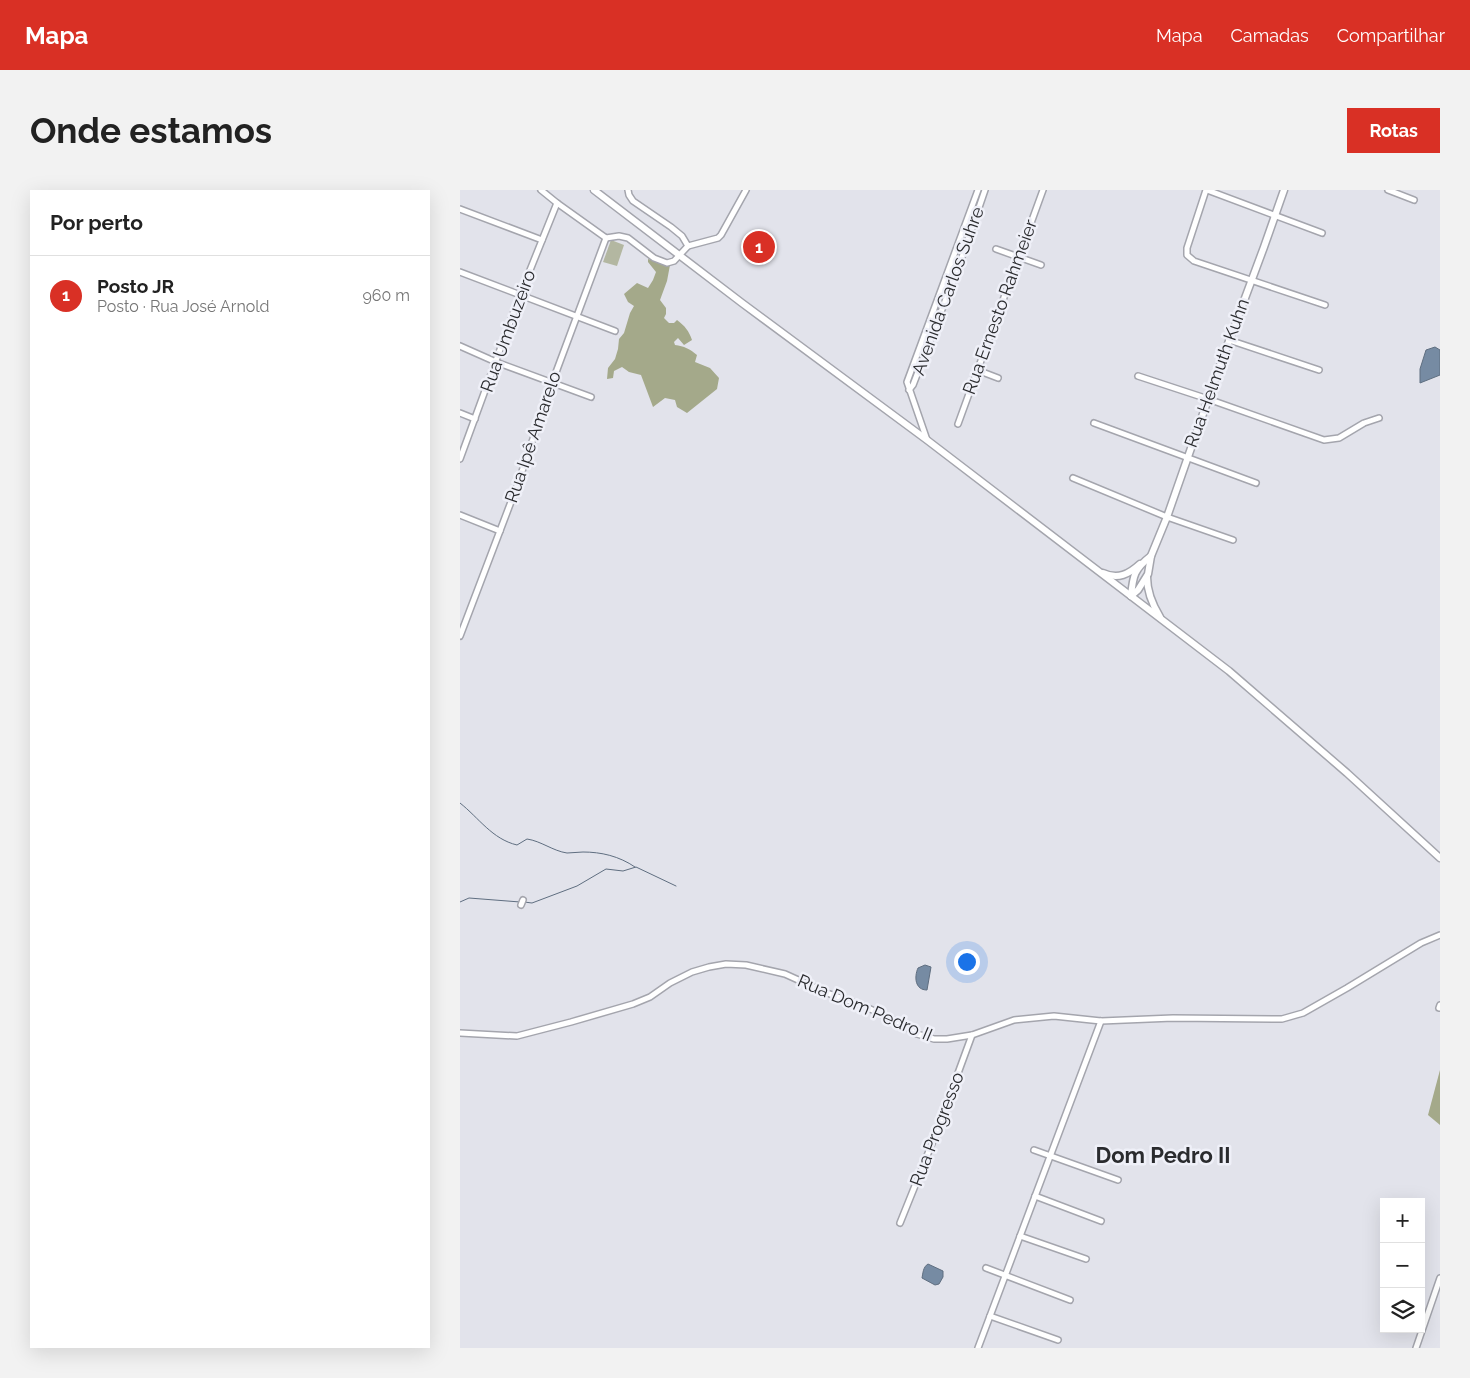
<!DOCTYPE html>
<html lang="pt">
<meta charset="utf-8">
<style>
:root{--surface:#fff;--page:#f2f2f2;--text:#222;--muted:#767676;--line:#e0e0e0;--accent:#d93025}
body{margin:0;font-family:Raleway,sans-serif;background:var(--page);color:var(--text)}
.controls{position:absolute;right:15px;bottom:15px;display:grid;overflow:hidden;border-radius:0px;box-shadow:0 5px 20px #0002}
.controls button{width:45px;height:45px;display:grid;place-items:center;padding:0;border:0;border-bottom:1px solid var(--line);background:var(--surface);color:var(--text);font:25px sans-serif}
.you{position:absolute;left:506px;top:771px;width:18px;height:18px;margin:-12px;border:4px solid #fff;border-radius:50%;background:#1a73e8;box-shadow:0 0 0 8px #1a73e833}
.badge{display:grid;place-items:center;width:32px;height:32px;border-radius:50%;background:var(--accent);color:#fff;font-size:16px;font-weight:700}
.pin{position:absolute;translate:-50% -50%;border:2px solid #fff;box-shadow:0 1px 5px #0006}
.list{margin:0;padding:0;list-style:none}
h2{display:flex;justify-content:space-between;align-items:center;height:65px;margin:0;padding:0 20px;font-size:21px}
h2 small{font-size:16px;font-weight:400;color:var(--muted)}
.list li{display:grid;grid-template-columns:32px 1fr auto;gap:15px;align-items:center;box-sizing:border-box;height:80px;padding:0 20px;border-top:1px solid var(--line)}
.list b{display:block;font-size:19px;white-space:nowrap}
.list p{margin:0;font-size:16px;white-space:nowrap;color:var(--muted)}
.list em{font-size:16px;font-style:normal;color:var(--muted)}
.icon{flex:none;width:28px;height:28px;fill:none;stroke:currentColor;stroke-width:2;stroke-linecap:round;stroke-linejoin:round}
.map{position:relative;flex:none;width:980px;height:1158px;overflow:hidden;border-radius:0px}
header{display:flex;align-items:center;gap:30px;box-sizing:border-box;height:70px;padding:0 25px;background:var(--accent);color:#fff}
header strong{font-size:24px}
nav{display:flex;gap:28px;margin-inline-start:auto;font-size:18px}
.intro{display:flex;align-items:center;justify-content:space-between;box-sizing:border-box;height:120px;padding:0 30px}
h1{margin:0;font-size:35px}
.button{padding:12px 22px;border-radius:0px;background:var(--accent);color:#fff;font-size:18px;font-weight:700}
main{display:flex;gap:30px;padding:0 30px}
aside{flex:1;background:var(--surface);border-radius:0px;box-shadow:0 5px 20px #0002}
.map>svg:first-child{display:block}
</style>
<header>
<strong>Mapa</strong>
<nav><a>Mapa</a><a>Camadas</a><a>Compartilhar</a></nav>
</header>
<div class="intro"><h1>Onde estamos</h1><a class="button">Rotas</a></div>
<main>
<aside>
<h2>Por perto<small></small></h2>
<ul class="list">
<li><span class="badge">1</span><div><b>Posto JR</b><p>Posto · Rua José Arnold</p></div><em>960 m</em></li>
</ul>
</aside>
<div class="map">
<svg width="980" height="1158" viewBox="0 0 980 1158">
<rect width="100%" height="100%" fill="#e2e3eb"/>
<path fill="#b3b7a1" d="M151,50L164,55L157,76L143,72Z"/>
<g fill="#a4a98a">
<path d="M188,69L210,75L207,91L200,110L206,118V124L204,128L209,133H214L217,130C225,136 229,141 232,150L224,155L218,148L214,152L215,155C224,156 230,159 237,165L235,172L250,178L259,188L257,199L227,223L217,217L215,210L205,208L193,217L181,185L169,182L162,177L154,181L153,188L147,189L148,178L155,169L158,159L159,149L164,143L170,123L174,116L168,112L164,104L177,93L188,98L193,90L196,82L188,72Z"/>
<path d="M980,880V935L968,925Z"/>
</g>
<g fill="#768ba3" stroke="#5f6e80">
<path d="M975,157L980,160V185L960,193V179L966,160Z"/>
<path d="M465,775L471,777L467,800C455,800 454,787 458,778Z"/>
<path d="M468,1074L483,1081V1087L479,1094L475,1095L462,1088C463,1083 463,1077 468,1074Z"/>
</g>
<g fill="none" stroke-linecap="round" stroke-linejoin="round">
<g stroke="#5f6e80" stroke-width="1">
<path d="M0,613C19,628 32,649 57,655L67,649C81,651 93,661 107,663C112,663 118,662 123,662C141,662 159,666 175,677"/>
<path d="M0,712L9,708L60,712"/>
<path d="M64,712L72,713L117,696L146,679L163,681L176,677L216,696"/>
</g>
<g stroke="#a4a5ad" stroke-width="8">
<g id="minor">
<path d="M81,0L97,13L146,48L159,46L168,48L194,68L207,73L214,71L228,56L258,48L261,45L286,0"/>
<path d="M168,0L169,5L173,11L211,37L222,46L228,56"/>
<path d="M746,0L727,58V65L734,71L865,115"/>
<path d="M747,0L862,43"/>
<path d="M928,0L954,10"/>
<path d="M0,19L82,50"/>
<path d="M536,59L581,75"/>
<path d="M0,82L155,141"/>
<path d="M769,150L859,180"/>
<path d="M0,156L36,172L131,207"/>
<path d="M517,180L538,188"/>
<path d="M678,186L748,209L864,250L879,248L904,233L919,228"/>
<path d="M449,200L453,195L502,67L525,0"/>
<path d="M0,223L15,229"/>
<path d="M634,233L796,293"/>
<path d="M498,234L583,0"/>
<path d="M467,250L447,192L518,0"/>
<path d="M0,269L60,105L97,13"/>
<path d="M613,288L707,327L773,350"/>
<path d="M0,325L40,341"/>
<path d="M0,446L57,296L92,193L146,48"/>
<path d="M61,715L63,710"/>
<path d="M979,818L980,815"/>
<path d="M0,843L57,846L111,832L173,814L190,807L210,793L232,782L249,777L266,774L286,775L325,784L367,803L406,817L438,832L457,844L474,849H487L512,845L554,830L594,826L641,831L713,828L822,829L843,823L887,798L961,753L980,745"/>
<path d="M574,960L658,990"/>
<path d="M575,1006L641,1031"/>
<path d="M440,1033L475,946L512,845"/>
<path d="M560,1046L626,1069"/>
<path d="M526,1078L610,1110"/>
<path d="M530,1126L598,1150"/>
<path d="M518,1158L641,831"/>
<path d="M956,1158L980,1088"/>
</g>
</g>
<g stroke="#a4a5ad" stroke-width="9">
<g id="major">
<path d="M134,0L282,113L467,250L769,481L887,583L980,668"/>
<path d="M643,383C658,390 669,384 680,374"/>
<path d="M687,387C687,402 692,414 700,427"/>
<path d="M671,406L678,400L688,384L691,366L707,327L759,178L804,57L824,0"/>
<path d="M671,406C673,386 674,379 691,366"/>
</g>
</g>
<use href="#minor" stroke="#fff" stroke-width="5"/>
<use href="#major" stroke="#fff" stroke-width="6"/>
</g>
<g text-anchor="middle" stroke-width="5" stroke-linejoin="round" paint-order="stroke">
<g font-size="18" fill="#2a2b2e" stroke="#eff0f8">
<text transform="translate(488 101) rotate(-70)" y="6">Avenida Carlos Suhre</text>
<text transform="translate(540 117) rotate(-70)" y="6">Rua Ernesto Rahmeier</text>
<text transform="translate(48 141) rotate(-70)" y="6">Rua Umbuzeiro</text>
<text transform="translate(757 183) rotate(-70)" y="6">Rua Helmuth Kuhn</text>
<text transform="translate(73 247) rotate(-71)" y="6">Rua Ipê Amarelo</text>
<text transform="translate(405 818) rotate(23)" y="6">Rua Dom Pedro II</text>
<text transform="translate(477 939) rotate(-69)" y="6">Rua Progresso</text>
</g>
<g font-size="22" font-weight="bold" fill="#2a2b2e" stroke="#eff0f8">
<text x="703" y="973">Dom Pedro II</text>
</g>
</g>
</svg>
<div class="controls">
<button>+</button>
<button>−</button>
<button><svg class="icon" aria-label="layers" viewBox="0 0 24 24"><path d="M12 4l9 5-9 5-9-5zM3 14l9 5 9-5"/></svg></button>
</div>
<div class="you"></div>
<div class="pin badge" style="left:299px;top:57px">1</div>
</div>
</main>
